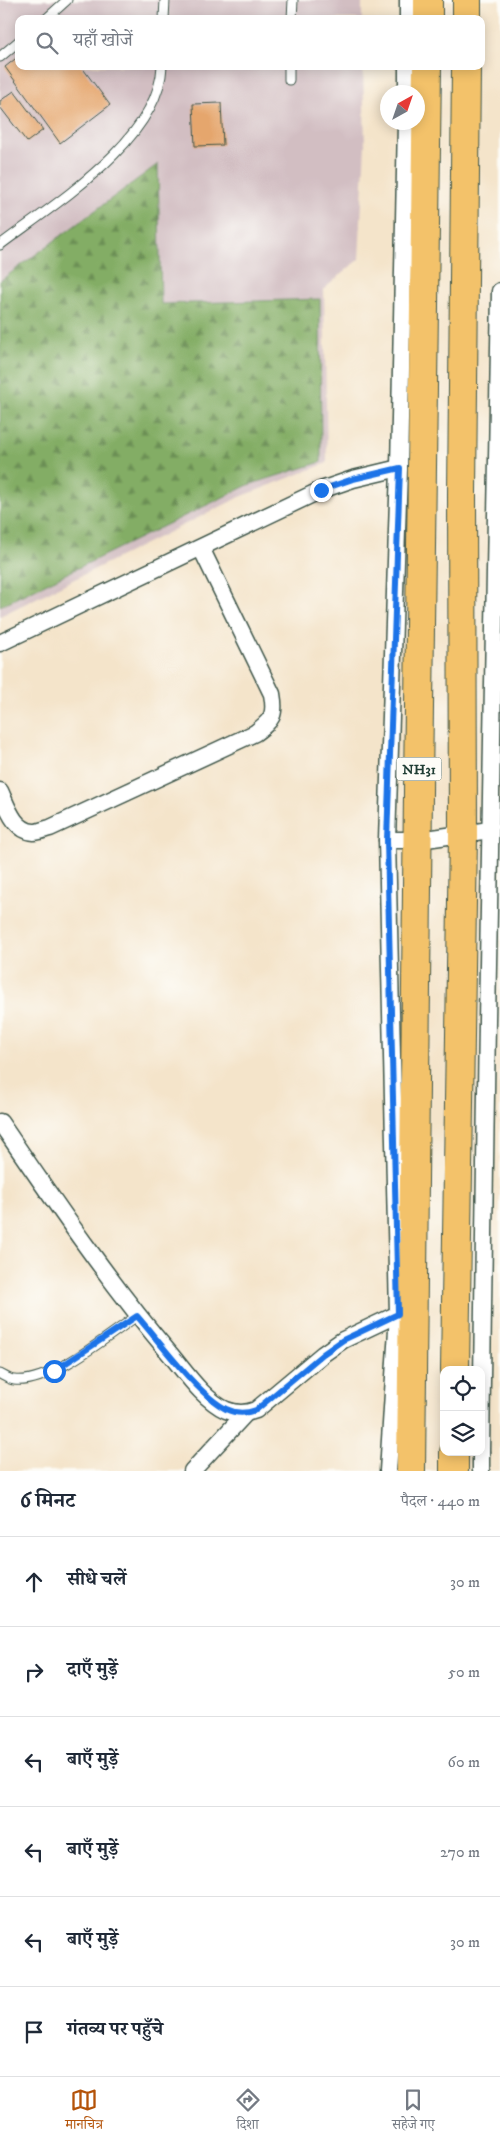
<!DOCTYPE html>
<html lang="hi">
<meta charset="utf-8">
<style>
:root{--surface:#fff;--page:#f2f2f3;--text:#1f2937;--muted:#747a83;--line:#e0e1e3;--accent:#b45309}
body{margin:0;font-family:"IM FELL DW Pica","Noto Serif Devanagari",serif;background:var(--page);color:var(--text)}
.controls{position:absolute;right:15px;bottom:15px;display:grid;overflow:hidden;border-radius:10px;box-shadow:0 2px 12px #0003}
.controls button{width:45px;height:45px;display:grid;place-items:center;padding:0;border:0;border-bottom:1px solid var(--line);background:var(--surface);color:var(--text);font:25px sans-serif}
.compass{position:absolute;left:380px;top:85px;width:45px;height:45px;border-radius:50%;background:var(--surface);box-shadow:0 2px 12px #0003;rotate:40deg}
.stop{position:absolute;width:15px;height:15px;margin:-11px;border:4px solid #1a73e8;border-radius:50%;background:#fff}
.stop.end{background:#1a73e8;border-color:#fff;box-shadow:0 1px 5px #0008}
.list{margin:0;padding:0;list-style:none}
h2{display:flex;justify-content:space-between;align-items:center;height:65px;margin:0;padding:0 20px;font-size:21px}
h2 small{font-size:16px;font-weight:400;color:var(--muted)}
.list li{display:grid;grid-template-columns:32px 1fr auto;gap:15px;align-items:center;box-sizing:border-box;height:90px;padding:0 20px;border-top:1px solid var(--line)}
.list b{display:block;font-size:19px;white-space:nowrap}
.list em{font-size:16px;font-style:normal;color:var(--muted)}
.icon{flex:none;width:28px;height:28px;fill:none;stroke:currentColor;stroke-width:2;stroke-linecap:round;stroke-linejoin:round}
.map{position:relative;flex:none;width:500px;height:1471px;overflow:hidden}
.search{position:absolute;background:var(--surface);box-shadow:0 2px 12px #0003;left:15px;right:15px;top:15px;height:55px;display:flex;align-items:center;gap:12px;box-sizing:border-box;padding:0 18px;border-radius:10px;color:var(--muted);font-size:19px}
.sheet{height:605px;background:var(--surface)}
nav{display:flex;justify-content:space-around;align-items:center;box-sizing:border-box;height:70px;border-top:1px solid var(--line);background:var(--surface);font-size:14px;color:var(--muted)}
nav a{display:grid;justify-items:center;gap:2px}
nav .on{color:var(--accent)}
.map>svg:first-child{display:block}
</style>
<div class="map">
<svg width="500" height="1471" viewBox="0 0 500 1471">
<defs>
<pattern id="forest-firs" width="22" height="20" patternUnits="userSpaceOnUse" patternTransform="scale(1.25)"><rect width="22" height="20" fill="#83ad65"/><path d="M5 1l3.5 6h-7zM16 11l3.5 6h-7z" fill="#6b8e54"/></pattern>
</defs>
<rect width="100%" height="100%" fill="#fdfcf7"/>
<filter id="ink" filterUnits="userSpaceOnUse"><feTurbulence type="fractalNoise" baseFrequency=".02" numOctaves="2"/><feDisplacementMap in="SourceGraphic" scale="10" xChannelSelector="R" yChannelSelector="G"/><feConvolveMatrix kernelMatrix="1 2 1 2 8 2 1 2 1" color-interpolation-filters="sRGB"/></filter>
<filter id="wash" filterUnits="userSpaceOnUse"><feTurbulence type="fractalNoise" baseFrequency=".0096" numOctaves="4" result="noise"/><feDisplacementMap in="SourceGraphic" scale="20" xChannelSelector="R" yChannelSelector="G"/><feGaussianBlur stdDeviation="1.12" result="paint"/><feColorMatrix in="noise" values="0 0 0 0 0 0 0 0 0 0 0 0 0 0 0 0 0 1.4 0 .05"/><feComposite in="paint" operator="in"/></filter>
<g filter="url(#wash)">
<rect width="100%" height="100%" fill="#f4e4ca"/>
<path fill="#d2bec2" d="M0,0H362V19H19V66H363L365,145L359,259L324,289L327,463L240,497L0,616Z"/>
<path fill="url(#forest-firs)" stroke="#51754c" d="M158,164L161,304L320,299L321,462L248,485L0,606V281Z"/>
<g id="blocks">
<g fill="#e5a66d">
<path d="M19,56V66H81L110,105L60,143L5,67Z"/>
<path d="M14,91L43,130L27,142L0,107V101Z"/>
<path d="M221,103L223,145L195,146L193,104Z"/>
</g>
</g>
</g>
<g filter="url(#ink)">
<use href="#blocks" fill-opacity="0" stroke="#3f564a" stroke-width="1"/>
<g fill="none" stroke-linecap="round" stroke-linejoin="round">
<g stroke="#3f564a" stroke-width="11">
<g id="lane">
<path d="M46,19L67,0"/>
<path d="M164,19L165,0"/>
<path d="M292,19L293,0"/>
<path d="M0,57L19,41"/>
<path d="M289,80V66"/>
<path d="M0,245C54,204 159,140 162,66"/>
<path d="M0,1374C4,1376 10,1380 14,1380C49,1385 109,1335 137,1316"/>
</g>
</g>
<g stroke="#3f564a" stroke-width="19">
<g id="street">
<path d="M408,19V0"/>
<path d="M407,92V66"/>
<path d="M0,643L321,490L353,479L399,468"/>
<path d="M0,791C7,806 14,831 34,832C39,832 45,829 50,828L255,733C272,720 276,716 272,694L201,548"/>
<path d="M387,840H419L490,830"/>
<path d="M0,1122C54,1201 108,1281 170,1354C186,1373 203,1399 226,1410C237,1414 245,1414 256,1410L323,1354L343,1340L398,1314"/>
<path d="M481,1451L487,1021L500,291"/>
<path d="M192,1471L246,1413"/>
<path d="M388,1471L398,1314L387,840L399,468L406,122"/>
<path d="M481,1471V1452"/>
</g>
</g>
<g stroke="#3f564a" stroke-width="30">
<g id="highway">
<path d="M428,19V0"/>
<path d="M467,19V0"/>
<path d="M455,1370L463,835L462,494L466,66"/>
<path d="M411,1471C417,1003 419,534 427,66"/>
<path d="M454,1471V1452"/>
</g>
</g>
<use href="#lane" stroke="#fff" stroke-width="9"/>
<use href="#street" stroke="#fff" stroke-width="16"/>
<use href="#highway" stroke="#f3c26a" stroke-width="28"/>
</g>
</g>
<g fill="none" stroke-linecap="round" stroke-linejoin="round" filter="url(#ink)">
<path stroke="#1a73e8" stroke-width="6" d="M54,1371L137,1316C159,1341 198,1395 226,1409C236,1414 245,1414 256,1410L323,1354L343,1340L398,1314L387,840L400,468L353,479L321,490"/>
</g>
<g text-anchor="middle" stroke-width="4" stroke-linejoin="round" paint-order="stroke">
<rect fill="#fdfcf7" stroke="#62766e" stroke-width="1" x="396.5" y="757.5" width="45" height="23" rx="4"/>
<g font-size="14" font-weight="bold" fill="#1f3d34">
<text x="419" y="774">NH31</text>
</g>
</g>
</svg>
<div class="controls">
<button><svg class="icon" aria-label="locate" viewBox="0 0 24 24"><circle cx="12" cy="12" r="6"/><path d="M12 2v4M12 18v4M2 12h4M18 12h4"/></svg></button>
<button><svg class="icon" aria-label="layers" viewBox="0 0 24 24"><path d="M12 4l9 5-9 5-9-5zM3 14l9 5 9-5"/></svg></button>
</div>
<svg class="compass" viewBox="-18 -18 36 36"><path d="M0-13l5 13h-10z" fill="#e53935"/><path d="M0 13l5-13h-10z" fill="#747a83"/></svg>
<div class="stop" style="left:54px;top:1371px"></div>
<div class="stop end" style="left:321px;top:490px"></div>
<div class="search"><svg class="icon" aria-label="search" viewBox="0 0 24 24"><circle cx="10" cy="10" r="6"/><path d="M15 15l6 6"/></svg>यहाँ खोजें</div>
</div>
<section class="sheet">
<h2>6 मिनट<small>पैदल · 440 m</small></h2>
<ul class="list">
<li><svg class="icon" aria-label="ahead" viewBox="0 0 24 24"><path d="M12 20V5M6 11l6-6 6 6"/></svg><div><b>सीधे चलें</b></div><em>30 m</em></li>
<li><svg class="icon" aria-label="right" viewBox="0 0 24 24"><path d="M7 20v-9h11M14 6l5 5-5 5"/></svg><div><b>दाएँ मुड़ें</b></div><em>50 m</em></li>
<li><svg class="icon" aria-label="left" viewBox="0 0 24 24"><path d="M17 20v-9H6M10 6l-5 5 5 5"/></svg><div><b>बाएँ मुड़ें</b></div><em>60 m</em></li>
<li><svg class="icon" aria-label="left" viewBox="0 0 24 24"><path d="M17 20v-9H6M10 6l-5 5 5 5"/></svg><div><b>बाएँ मुड़ें</b></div><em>270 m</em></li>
<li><svg class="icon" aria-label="left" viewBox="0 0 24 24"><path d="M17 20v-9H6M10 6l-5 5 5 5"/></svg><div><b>बाएँ मुड़ें</b></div><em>30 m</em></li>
<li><svg class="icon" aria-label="arrive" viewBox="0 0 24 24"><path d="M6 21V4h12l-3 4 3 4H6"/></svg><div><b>गंतव्य पर पहुँचे</b></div></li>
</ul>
</section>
<nav>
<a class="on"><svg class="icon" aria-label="map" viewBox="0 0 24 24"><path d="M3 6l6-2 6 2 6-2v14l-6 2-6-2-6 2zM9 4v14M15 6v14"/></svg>मानचित्र</a>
<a><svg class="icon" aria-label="directions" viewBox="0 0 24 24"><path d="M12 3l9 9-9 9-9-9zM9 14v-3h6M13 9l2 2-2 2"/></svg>दिशा</a>
<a><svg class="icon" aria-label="saved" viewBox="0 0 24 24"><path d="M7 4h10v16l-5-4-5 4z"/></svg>सहेजे गए</a>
</nav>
